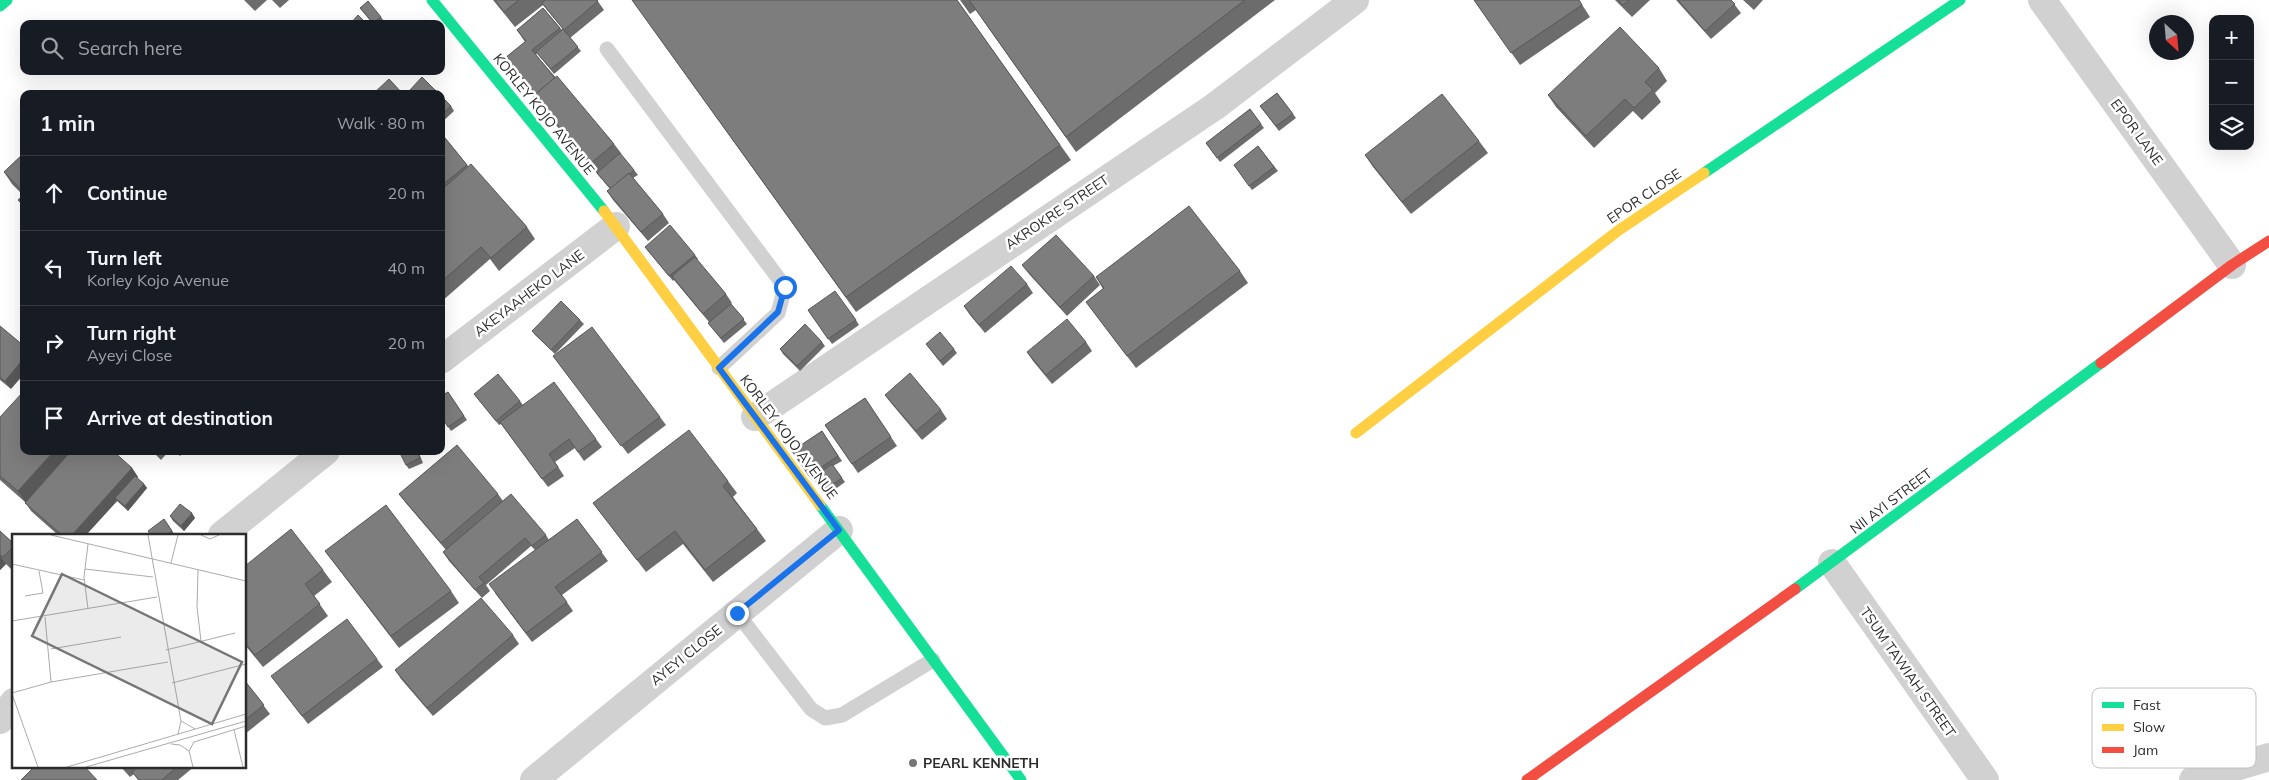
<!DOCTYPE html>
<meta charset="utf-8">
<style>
:root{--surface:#171b24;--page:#20242c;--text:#f1f3f6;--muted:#9ea1a6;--line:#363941}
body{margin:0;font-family:Mulish,sans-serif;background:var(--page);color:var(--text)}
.controls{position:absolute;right:15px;top:15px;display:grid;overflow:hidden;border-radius:10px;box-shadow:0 5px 20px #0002}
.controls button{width:45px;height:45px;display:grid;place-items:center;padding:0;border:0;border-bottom:1px solid var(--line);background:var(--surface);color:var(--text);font:25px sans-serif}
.compass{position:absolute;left:2149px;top:15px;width:45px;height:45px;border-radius:50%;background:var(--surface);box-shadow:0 5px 20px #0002;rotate:154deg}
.stop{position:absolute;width:15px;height:15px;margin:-11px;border:4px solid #1a73e8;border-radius:50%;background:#fff}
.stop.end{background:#1a73e8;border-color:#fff;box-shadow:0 1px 5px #0008}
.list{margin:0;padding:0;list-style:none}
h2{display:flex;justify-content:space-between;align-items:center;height:65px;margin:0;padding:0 20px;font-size:21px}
h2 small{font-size:16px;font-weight:400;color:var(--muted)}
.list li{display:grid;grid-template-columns:32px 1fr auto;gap:15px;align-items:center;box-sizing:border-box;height:75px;padding:0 20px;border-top:1px solid var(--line)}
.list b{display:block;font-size:19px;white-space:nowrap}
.list p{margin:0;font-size:16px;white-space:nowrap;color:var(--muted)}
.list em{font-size:16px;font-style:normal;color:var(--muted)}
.icon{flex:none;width:28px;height:28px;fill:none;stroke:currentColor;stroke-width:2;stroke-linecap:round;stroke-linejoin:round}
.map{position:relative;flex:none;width:2269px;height:780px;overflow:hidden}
.search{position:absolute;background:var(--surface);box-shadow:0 5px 20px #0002;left:20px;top:20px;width:425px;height:55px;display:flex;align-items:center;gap:12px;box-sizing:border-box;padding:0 18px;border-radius:10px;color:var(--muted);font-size:19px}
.panel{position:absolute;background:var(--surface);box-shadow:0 5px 20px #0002;left:20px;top:90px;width:425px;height:365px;border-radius:10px}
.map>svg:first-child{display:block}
</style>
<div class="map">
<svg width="2269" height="780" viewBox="0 0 2269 780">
<rect width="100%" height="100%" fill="#fff"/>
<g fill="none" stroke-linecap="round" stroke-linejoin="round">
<g stroke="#d1d1d1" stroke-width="15">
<path d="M607,49L785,287L778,313L719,368"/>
<path d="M737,613L811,709L825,718L842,715L933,660"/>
</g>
<g stroke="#d1d1d1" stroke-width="28">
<path d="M2042,0L2232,265"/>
<path d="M441,360L616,226"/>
<path d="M755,417L1214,107L1355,0"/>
<path d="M222,535L326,451"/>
<path d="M1832,563L1985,780"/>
<path d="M0,720L14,702"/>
<path d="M534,780L839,530"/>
<path d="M2193,780L2269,757"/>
</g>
<g stroke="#16e098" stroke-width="11">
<path d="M432,0L604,211"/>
<path d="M0,6L7,0"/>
<path d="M1704,173L1960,0"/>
<path d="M820,505L1021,780"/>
<path d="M1795,589L2101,363"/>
</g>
<g stroke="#ffcf43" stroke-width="11">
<path d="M604,211L820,505"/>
<path d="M1356,433L1619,230L1704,173"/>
</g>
<g stroke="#f24e42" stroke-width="11">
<path d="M2101,363L2232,265L2269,241"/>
<path d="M1527,780L1795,589"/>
</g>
</g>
<g fill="#6c6c6c">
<path d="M244,0H267L255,11Z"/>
<path d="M272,0H289L280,8Z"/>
<path d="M493,0H597L604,10L570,38L581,51L554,74L537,53L536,55L614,144L621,153L598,172L634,170L638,175L633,178L663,214L669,223L648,241L613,200L607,191L610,189L539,105L533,96L535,94L505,58L525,42L517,30L543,8L562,30L563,29L543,5L515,27Z"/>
<path d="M632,0H957L1071,160L856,312Z"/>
<path d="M960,0H1275L1076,152L976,10L970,14Z"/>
<path d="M1474,0H1579L1590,17L1520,65Z"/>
<path d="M1615,0H1650L1632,17Z"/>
<path d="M1676,0H1731L1741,13L1711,39Z"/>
<path d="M1743,0H1763L1754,10Z"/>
<path d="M360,8L381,17L384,21L381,24H373Z"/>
<path d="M1659,68L1667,81L1655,93L1661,102L1642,120L1633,111L1594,148L1556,107L1548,95Z"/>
<path d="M1277,93L1296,118L1279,131L1260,106Z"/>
<path d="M441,96L451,106L454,111L441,123Z"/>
<path d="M1250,109L1264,128L1220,162L1206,143Z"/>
<path d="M441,133L468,166L527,227L535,239L499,271L490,259L441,302Z"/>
<path d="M1479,141L1488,153L1411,214L1373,167L1365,155Z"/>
<path d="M1258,146L1278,171L1252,190L1234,165Z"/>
<path d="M24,153V208L18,200L23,195L12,184L4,172Z"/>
<path d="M645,247L695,255L698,259L697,260L726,294L732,303L731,304L747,324L724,343L711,327L708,323L709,322L674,280L673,281Z"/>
<path d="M1022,265L1094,276L1100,285L1067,316L1029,274Z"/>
<path d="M1240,271L1248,283L1136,368L1086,302L1103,289L1096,277Z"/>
<path d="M1027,284L1033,293L985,333L970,315L964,306Z"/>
<path d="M808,310L856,320L859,325L832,344Z"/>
<path d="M580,320L584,324L555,354L535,335L532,331Z"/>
<path d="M0,326L11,389L0,380Z"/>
<path d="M822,342L825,346L800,371L783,354L780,349Z"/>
<path d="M1086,342L1092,351L1052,384L1033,361L1027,352Z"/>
<path d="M926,344L954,349L957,353L943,366Z"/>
<path d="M553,356L660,417L666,425L628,454Z"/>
<path d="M448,392L467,420L451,431L441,416Z"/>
<path d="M474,394L520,401L523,405L596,439L602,447L584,461L575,448L555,462L564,476L548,487L501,424L499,425Z"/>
<path d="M885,395L941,410L947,419L922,440L891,403Z"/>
<path d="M865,398L897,446L858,473L825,425Z"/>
<path d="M0,417L132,468L138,477L137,478L144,484L147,488L128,511L117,501L86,535H58L31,511L25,502L0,480Z"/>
<path d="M822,431L842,461L833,466L845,482L826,496L814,479L812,480L792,451Z"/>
<path d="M152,451H169L161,460Z"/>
<path d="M175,451H185L180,456Z"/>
<path d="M418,451L423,463L409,469L406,465Z"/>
<path d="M728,481L737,493L733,497L766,541L713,582L683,544L646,572L593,503Z"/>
<path d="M399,494H498L503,501L546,535L549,540L577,519L608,561L562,595L573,611L532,642L495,593L535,550L531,546L486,585L490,591L482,598L449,561L443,552L446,550L405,502Z"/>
<path d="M170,516L195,518L184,531L173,521Z"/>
<path d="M164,519L175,535H151Z"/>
<path d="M0,531L14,544V567L12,570L6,564L0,570Z"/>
<path d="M325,551L451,591L459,603L399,648Z"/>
<path d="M245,566L323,570L332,582L314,596L328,616L263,667L245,645Z"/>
<path d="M513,635L519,644L433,716L401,679L395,670Z"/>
<path d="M377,659L383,667L308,724L271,676Z"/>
<path d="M245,681L270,714L245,734Z"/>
<path d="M120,766H195L178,780H138L134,774L130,777Z"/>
</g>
<g fill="#585858">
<path d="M24,358V374L11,389L5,381Z"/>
<path d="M54,451H73L26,503L18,491Z"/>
<path d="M132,468L138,477L117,500L115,498L117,501L86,535H72Z"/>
<path d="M144,484L147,488L128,511L125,506Z"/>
<path d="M192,513L195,518L184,531L181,526Z"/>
<path d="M0,556L6,564L0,570Z"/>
</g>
<g fill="#7d7d7d" stroke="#585858">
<path d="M495,0H519L504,12Z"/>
<path d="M545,0H597L598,1L564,30L542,3Z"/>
<path d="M632,0H957L1060,145L846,297Z"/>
<path d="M969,0H1245L1066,137Z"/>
<path d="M1474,0H1579L1582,5L1511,53Z"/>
<path d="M1618,0H1629L1623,5Z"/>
<path d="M1678,0H1731L1735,4L1705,31Z"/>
<path d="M368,1L381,17L373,23L360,8Z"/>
<path d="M543,8L560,28L532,50L555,78L536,94L505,58L526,41L517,30Z"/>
<path d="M358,15L367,24H350Z"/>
<path d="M1620,27L1659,68L1645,82L1653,90L1634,108L1625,99L1586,136L1548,95Z"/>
<path d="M563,29L578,47L551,69L536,52Z"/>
<path d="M557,76L614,144L590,164L533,96Z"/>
<path d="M422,77L439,94H414L410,90Z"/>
<path d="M389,79L403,94H373Z"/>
<path d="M1277,93L1293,114L1276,126L1260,106Z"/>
<path d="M1442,94L1479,141L1402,202L1365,155Z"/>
<path d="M441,96L451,106L441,115Z"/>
<path d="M1250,109L1261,124L1217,158L1206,143Z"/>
<path d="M441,133L467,165L441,186Z"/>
<path d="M1258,146L1274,167L1249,186L1234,165Z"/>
<path d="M24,153V193L4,172Z"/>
<path d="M620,153L634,170L630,174L629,173L611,189L597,173Z"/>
<path d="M471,164L527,227L491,258L481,247L441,282V190Z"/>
<path d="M629,173L663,214L641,232L607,191Z"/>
<path d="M24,195V206L18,200Z"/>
<path d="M1189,206L1240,271L1127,356L1086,302L1104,288L1096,277Z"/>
<path d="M670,225L695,255L669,276L645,247Z"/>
<path d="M1056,235L1094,276L1060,307L1022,265Z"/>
<path d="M695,257L726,294L703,314L672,276Z"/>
<path d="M1011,266L1027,284L979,325L964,306Z"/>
<path d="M835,291L856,320L828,339L808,310Z"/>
<path d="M561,301L580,320L551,350L532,331Z"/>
<path d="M731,304L744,319L721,338L708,323Z"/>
<path d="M1067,319L1086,342L1046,375L1027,352Z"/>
<path d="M805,324L822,342L797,366L780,349Z"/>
<path d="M0,326L24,346V358L5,381L0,377Z"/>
<path d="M592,327L660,417L621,446L553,356Z"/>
<path d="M940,332L954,349L940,361L926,344Z"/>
<path d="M910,373L941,410L916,431L885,395Z"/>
<path d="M498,374L520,401L496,421L474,394Z"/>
<path d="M554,382L596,439L578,452L569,439L549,454L558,467L542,479L500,422Z"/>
<path d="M24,391V451H54L18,491L0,476V417Z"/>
<path d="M448,392L464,416L448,427L441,416V396Z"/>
<path d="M865,398L891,437L852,464L825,425Z"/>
<path d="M689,430L728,481L723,486L757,529L705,570L675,531L637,560L593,503Z"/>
<path d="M822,431L838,456L809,476L792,451Z"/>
<path d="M457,445L498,494L441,543L399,494Z"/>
<path d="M71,451H113L132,468L72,535H62L25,503Z"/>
<path d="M399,451H417L420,458L406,465Z"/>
<path d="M832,464L842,478L823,491L813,477Z"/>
<path d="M135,476L144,484L125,506L115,498Z"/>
<path d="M511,494L546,535L532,546L525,538L479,577L484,583L475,590L443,552Z"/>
<path d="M180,504L192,513L181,526L170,516Z"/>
<path d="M386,505L451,591L391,636L325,551Z"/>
<path d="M164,519L172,531L166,535H151L148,531Z"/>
<path d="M577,519L602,552L555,587L567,602L526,633L489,584Z"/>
<path d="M291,529L323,570L305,584L320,604L255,655L245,643V566Z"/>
<path d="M0,531L14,544V546L3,557L0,555Z"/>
<path d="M481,598L513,635L427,708L395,670Z"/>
<path d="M347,619L377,659L302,716L271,676Z"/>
<path d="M245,681L264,705L245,720Z"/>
<path d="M35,766H84L97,780H21Z"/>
<path d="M139,766H178L162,780H139L132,772Z"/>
</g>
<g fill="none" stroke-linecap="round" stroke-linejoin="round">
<path stroke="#1a73e8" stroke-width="6" d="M737,613L839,530L719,368L778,312L785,287"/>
</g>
<circle fill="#767676" stroke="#fff" stroke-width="2" cx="913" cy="763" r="5"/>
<g text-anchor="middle" stroke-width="5" stroke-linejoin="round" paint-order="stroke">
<g font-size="14" fill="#2c2c2c" stroke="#fff">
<text transform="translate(544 114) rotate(51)" y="5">KORLEY KOJO AVENUE</text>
<text transform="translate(2137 132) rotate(54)" y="5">EPOR LANE</text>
<text transform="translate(1644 196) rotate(-34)" y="5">EPOR CLOSE</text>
<text transform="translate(1057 212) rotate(-34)" y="5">AKROKRE STREET</text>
<text transform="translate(529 293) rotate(-37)" y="5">AKEYAAHEKO LANE</text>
<text transform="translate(789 437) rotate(53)" y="5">KORLEY KOJO AVENUE</text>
<text transform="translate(1891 501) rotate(-37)" y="5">NII AYI STREET</text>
<text transform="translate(686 655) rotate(-39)" y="5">AYEYI CLOSE</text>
<text transform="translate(1908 672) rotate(55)" y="5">TSUM TAWIAH STREET</text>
</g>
<g font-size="14" font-weight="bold" fill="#2c2c2c" stroke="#fff" text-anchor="start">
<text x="923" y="768">PEARL KENNETH</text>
</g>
</g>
<g transform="translate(12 534)">
<rect width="234" height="234" fill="#fff"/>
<path fill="none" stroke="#ababab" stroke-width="1" d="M39,1L234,47M136,1L169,187L166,200M189,1L198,5L207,1M76,10L72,43L76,75M159,29L166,1M0,30L72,46M73,35L141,43M186,36L185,73L189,107M13,62L31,59L27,37M33,83L39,148M0,87L145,63M39,115L109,103M154,116L223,99M160,149L234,130M0,159L39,148L156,128M0,160L26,233M169,187L183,195M222,196L231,233M159,210L168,211L177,217M55,233L234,180M74,233L234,187M181,233L177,217L182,208L234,192"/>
<path fill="#767676" fill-opacity="0.15" stroke="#767676" stroke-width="2.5" d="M50,40L230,128L200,190L20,102Z"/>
<rect width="234" height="234" fill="none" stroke="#2c2c2c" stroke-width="2.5"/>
</g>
<rect x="2092" y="688" width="164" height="80" rx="8" fill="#fff" stroke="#c0c0c0" stroke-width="1"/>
<rect x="2102" y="702" width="22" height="6" fill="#16e098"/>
<rect x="2102" y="724" width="22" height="7" fill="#ffcf43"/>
<rect x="2102" y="747" width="22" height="6" fill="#f24e42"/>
<g font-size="14" fill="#2c2c2c">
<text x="2133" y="710">Fast</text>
<text x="2133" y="732">Slow</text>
<text x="2133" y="755">Jam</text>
</g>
</svg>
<div class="controls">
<button>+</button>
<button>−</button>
<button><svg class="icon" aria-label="layers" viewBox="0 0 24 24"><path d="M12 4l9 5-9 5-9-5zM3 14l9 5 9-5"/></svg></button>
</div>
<svg class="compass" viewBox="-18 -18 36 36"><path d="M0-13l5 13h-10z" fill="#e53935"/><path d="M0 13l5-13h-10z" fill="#9ea1a6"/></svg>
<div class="stop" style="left:785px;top:287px"></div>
<div class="stop end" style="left:737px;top:613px"></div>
<div class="search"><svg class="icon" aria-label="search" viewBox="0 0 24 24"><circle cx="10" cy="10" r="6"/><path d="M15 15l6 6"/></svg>Search here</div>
<section class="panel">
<h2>1 min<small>Walk · 80 m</small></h2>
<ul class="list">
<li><svg class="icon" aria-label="ahead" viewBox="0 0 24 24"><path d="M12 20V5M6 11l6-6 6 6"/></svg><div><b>Continue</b></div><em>20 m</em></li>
<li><svg class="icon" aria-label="left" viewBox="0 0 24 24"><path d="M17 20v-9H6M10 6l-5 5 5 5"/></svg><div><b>Turn left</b><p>Korley Kojo Avenue</p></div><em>40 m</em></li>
<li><svg class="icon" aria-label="right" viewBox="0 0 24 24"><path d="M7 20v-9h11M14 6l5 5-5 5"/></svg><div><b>Turn right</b><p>Ayeyi Close</p></div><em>20 m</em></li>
<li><svg class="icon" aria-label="arrive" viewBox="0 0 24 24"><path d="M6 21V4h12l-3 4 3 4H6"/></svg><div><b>Arrive at destination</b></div></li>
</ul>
</section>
</div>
